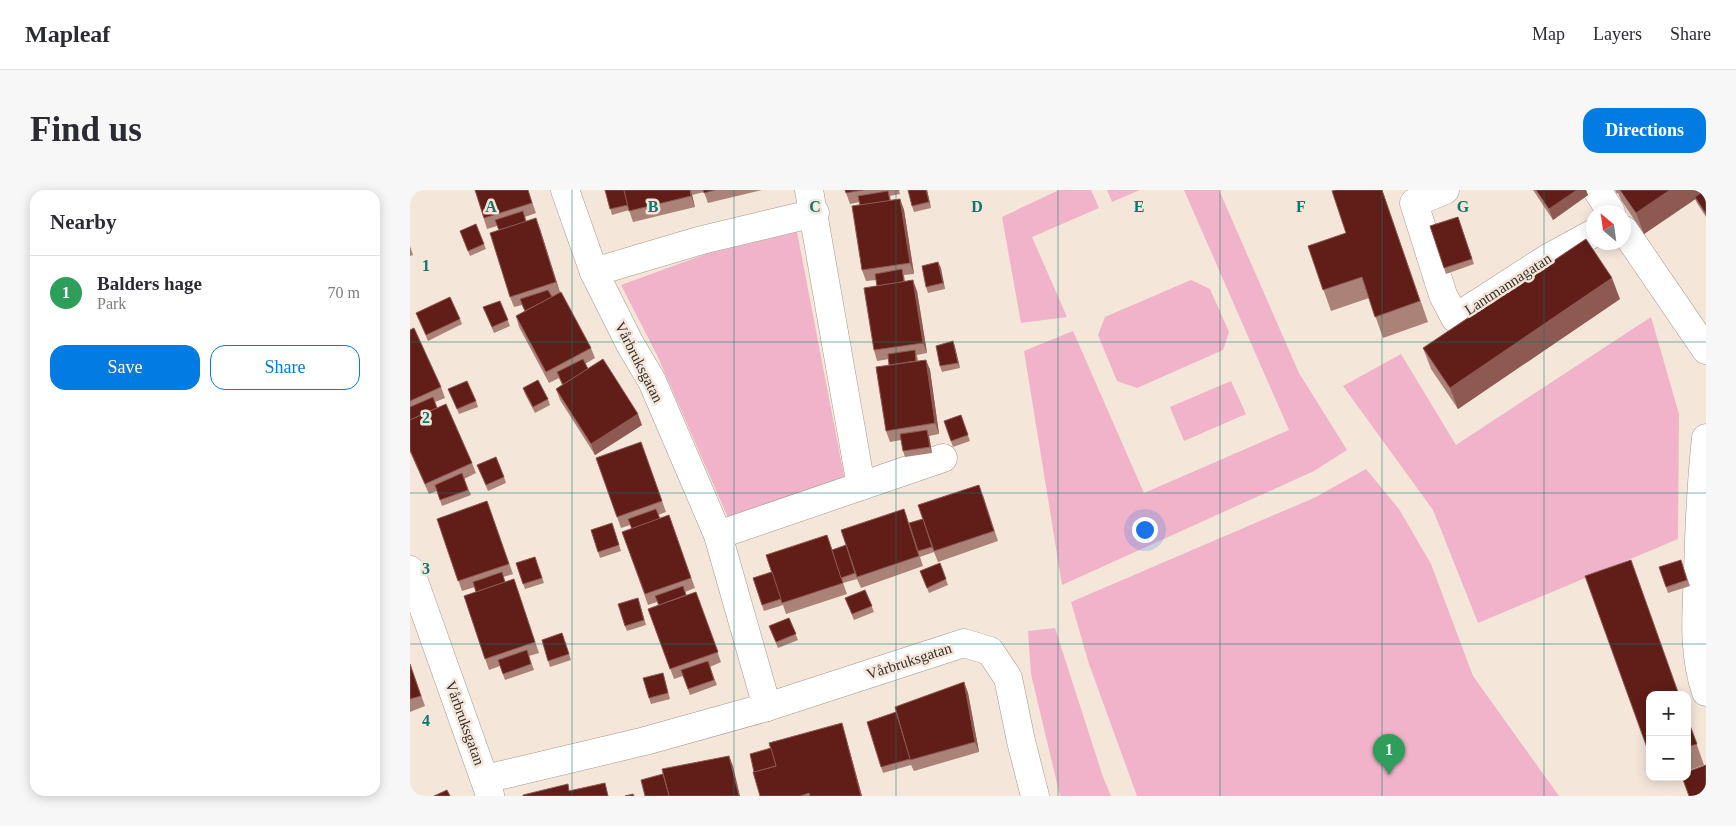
<!DOCTYPE html>
<meta charset="utf-8">
<style>
:root{--surface:#fff;--page:#f7f7f7;--text:#2b2b33;--muted:#7c7c81;--line:#e1e1e2;--accent:#027ce2}
body{margin:0;font-family:Georgia,serif;background:var(--page);color:var(--text)}
.controls{position:absolute;right:15px;bottom:15px;display:grid;overflow:hidden;border-radius:10px;box-shadow:0 2px 12px #0003}
.controls button{width:45px;height:45px;display:grid;place-items:center;padding:0;border:0;border-bottom:1px solid var(--line);background:var(--surface);color:var(--text);font:25px sans-serif}
.compass{position:absolute;left:1176px;top:15px;width:45px;height:45px;border-radius:50%;background:var(--surface);box-shadow:0 2px 12px #0003;rotate:331deg}
.you{position:absolute;left:734px;top:339px;width:18px;height:18px;margin:-12px;border:4px solid #fff;border-radius:50%;background:#1a73e8;box-shadow:0 0 0 8px #1a73e833}
.badge{display:grid;place-items:center;width:32px;height:32px;border-radius:50%;background:var(--accent);color:#fff;font-size:16px;font-weight:700}
.pin{position:absolute;translate:-50% -41px;filter:drop-shadow(0 1px 2px #0008)}
.pin::after{content:'';position:absolute;top:26px;width:18px;height:15px;background:inherit;clip-path:polygon(0 0,100% 0,50% 100%)}
.list{margin:0;padding:0;list-style:none}
h2{display:flex;justify-content:space-between;align-items:center;height:65px;margin:0;padding:0 20px;font-size:21px}
h2 small{font-size:16px;font-weight:400;color:var(--muted)}
.list li{display:grid;grid-template-columns:32px 1fr auto;gap:15px;align-items:center;box-sizing:border-box;height:75px;padding:0 20px;border-top:1px solid var(--line)}
.list b{display:block;font-size:19px;white-space:nowrap}
.list p{margin:0;font-size:16px;white-space:nowrap;color:var(--muted)}
.list em{font-size:16px;font-style:normal;color:var(--muted)}
.actions{display:flex;gap:10px;padding:15px 20px}
.actions a{flex:1;padding:11px 0;border:1px solid var(--accent);border-radius:15px;text-align:center;font-size:18px;color:var(--accent)}
.actions .main{background:var(--accent);color:#fff}
.map{position:relative;flex:none;width:1296px;height:606px;overflow:hidden;border-radius:15px}
header{display:flex;align-items:center;gap:30px;box-sizing:border-box;height:70px;padding:0 25px;background:var(--surface);border-bottom:1px solid var(--line)}
header strong{font-size:24px}
nav{display:flex;gap:28px;margin-inline-start:auto;font-size:18px}
.intro{display:flex;align-items:center;justify-content:space-between;box-sizing:border-box;height:120px;padding:0 30px}
h1{margin:0;font-size:35px}
.button{padding:12px 22px;border-radius:15px;background:var(--accent);color:#fff;font-size:18px;font-weight:700}
main{display:flex;gap:30px;padding:0 30px}
aside{flex:1;background:var(--surface);border-radius:15px;box-shadow:0 2px 12px #0003}
.map>svg:first-child{display:block}
</style>
<header>
<strong>Mapleaf</strong>
<nav><a>Map</a><a>Layers</a><a>Share</a></nav>
</header>
<div class="intro"><h1>Find us</h1><a class="button">Directions</a></div>
<main>
<aside>
<h2>Nearby<small></small></h2>
<ul class="list">
<li><span class="badge" style="background:#2e9e5b">1</span><div><b>Balders hage</b><p>Park</p></div><em>70 m</em></li>
</ul>
<div class="actions"><a class="main">Save</a><a>Share</a></div>
</aside>
<div class="map">
<svg width="1296" height="606" viewBox="0 0 1296 606">
<rect width="100%" height="100%" fill="#f5e6da"/>
<g fill="#f1b3ca">
<path d="M649,0H681L689,18L622,47L657,127L611,133L592,27Z"/>
<path d="M697,0H730L702,12Z"/>
<path d="M774,0H809L889,183L937,260L904,281L652,395L614,161L663,141L734,303L879,240Z"/>
<path d="M387,42L435,291L319,330L247,165L211,95L296,64Z"/>
<path d="M781,90L800,99L819,142L813,160L727,198L707,191L688,145L695,127Z"/>
<path d="M1241,127L1269,224L1268,349L1068,433L1023,320L933,196L991,164L1046,255Z"/>
<path d="M821,191L836,224L774,251L760,217Z"/>
<path d="M956,279L989,319L1021,374L1063,486L1149,606H727L679,474L661,412L906,307Z"/>
<path d="M645,438L693,587L701,606H650L621,484L618,441Z"/>
</g>
<g fill="none" stroke-linecap="round" stroke-linejoin="round">
<g stroke="#a4978b" stroke-width="29">
<g id="minor">
<path d="M155,0L184,82L220,154L242,191L308,345L357,517"/>
<path d="M399,0L451,296"/>
<path d="M1035,0L1004,13L1033,105L1045,128L1138,68L1184,43"/>
<path d="M1187,0L1201,22"/>
<path d="M1214,40L1296,160"/>
<path d="M184,82L292,50L405,23"/>
<path d="M1296,248C1291,294 1289,339 1288,385C1286,424 1283,465 1296,502"/>
<path d="M308,345L533,268"/>
<path d="M0,380L80,605"/>
<path d="M75,589L235,551L357,517L554,453L580,461L598,488L611,551L625,606"/>
</g>
</g>
<use href="#minor" stroke="#fff" stroke-width="28"/>
</g>
<g fill="#ab8278">
<path d="M65,0H118L126,23L115,27L116,32L130,39L150,102L181,158L185,168L175,174L178,179L232,235L185,265L150,210L146,199L152,195L149,188L139,193L109,137L106,126L115,121L112,115L104,117L100,107L89,40L87,36L77,39Z"/>
<path d="M195,0H352L298,13L294,2L282,5L285,17L223,32L219,20L202,25Z"/>
<path d="M435,0H489L490,4L480,6L481,10L490,9L494,20L504,84L494,85L495,91L507,101L517,163L507,165L508,171L516,170L520,180L529,244L519,246L522,263L495,267L493,261L491,250L480,252L476,241L479,175V169L467,171L464,160L467,96L466,90L456,91L452,80L450,12L440,14Z"/>
<path d="M517,0L521,18L504,22L502,16Z"/>
<path d="M972,0L1018,132L973,148L959,108L921,121L898,56L936,43Z"/>
<path d="M1123,0H1176L1178,5L1143,30Z"/>
<path d="M1205,0H1296V27L1287,13L1285,9L1234,44L1211,10L1208,3L1207,4Z"/>
<path d="M1048,27L1064,74L1036,84L1020,36Z"/>
<path d="M66,34L76,59L60,66L50,41Z"/>
<path d="M0,56L3,65L0,66Z"/>
<path d="M528,72L535,99L518,103L516,97Z"/>
<path d="M1210,109L1048,219L1021,179L1013,158Z"/>
<path d="M90,111L100,136L84,143L73,117Z"/>
<path d="M6,123L50,129L52,134L18,151Z"/>
<path d="M0,140L31,197L35,208L25,212L27,218L62,273L66,283L54,289L61,305L32,316L27,301L19,304L0,262Z"/>
<path d="M543,151L550,178L532,182L530,176Z"/>
<path d="M113,198L138,209L140,215L125,223L115,204Z"/>
<path d="M38,199L66,211L68,217L49,224Z"/>
<path d="M551,225L560,251L543,257L534,231Z"/>
<path d="M231,252L256,322L248,325L250,329L259,325L285,398L275,402L276,405L286,402L311,472L300,477L307,495L280,505L273,486L264,489L238,419L248,415L247,412L238,415L212,342L222,339L220,335L211,338L186,268Z"/>
<path d="M67,275L94,287L96,293L78,301Z"/>
<path d="M573,305L588,351L528,372L524,362L510,367L513,376L451,398L447,389L433,393L437,404L376,424L373,415L354,421L343,388L422,360L513,329Z"/>
<path d="M77,311L103,384L93,387L95,392L104,389L129,463L119,466L124,480L95,490L90,476L79,480L54,406L66,402L65,397L52,401L27,329Z"/>
<path d="M202,333L211,361L190,368L181,340Z"/>
<path d="M125,367L134,393L115,399L106,373Z"/>
<path d="M1271,370L1280,396L1258,403L1249,377Z"/>
<path d="M530,373L538,395L519,403L510,381Z"/>
<path d="M455,400L464,422L444,430L435,408Z"/>
<path d="M230,414L236,435L217,441L215,436Z"/>
<path d="M379,428L388,450L368,458L359,436Z"/>
<path d="M152,443L161,470L140,477L132,450Z"/>
<path d="M0,474L15,516L0,522Z"/>
<path d="M253,483L260,509L241,514L239,508Z"/>
<path d="M554,492L558,503L569,562L504,581L501,575L473,583L471,577L486,522Z"/>
<path d="M1277,527L1294,575L1277,581Z"/>
<path d="M435,544L452,606H350Z"/>
<path d="M1247,587H1259L1249,591Z"/>
</g>
<g fill="#8d5952">
<path d="M280,0L282,5L285,17L281,6Z"/>
<path d="M516,0H517L521,18L519,12Z"/>
<path d="M1167,0H1176L1178,5L1143,30L1139,19Z"/>
<path d="M1260,0H1296V2L1234,44L1226,23Z"/>
<path d="M490,9L494,20L504,84L500,73Z"/>
<path d="M126,28L130,39L150,103L146,92Z"/>
<path d="M528,72L531,78L535,99L533,93Z"/>
<path d="M1202,88L1210,109L1048,219L1040,198Z"/>
<path d="M503,90L507,101L517,163L513,153Z"/>
<path d="M543,151L545,157L550,178L548,173Z"/>
<path d="M516,170L520,180L529,244L525,233Z"/>
<path d="M228,224L232,235L185,265L181,254Z"/>
<path d="M517,240L519,246L522,263L520,257Z"/>
<path d="M554,492L558,503L569,562L565,552Z"/>
<path d="M432,533L435,544L452,606H451Z"/>
<path d="M319,566L323,576L330,606H329Z"/>
</g>
<g fill="#611d17" stroke="#8d5952">
<path d="M65,0H118L122,13L74,28Z"/>
<path d="M195,0H214L218,15L200,19Z"/>
<path d="M214,0H280L281,6L219,21Z"/>
<path d="M293,0H305L294,3Z"/>
<path d="M435,0H453L436,3Z"/>
<path d="M498,0H516L519,12L502,16Z"/>
<path d="M926,0H972L1010,111L965,127L952,87L913,100L898,56L936,43L922,1Z"/>
<path d="M1126,0H1167L1139,19Z"/>
<path d="M1210,0H1260L1226,23Z"/>
<path d="M1295,0H1296V24L1285,7Z"/>
<path d="M478,1L480,11L450,15L448,6Z"/>
<path d="M490,9L500,73L452,80L442,16Z"/>
<path d="M113,21L116,32L89,40L85,30Z"/>
<path d="M1048,27L1062,69L1034,78L1020,36Z"/>
<path d="M126,28L146,92L100,107L80,43Z"/>
<path d="M66,34L74,54L58,61L50,41Z"/>
<path d="M1176,49L1202,88L1040,198L1013,158Z"/>
<path d="M528,72L533,93L516,97L512,76Z"/>
<path d="M492,79L494,92L467,96L465,84Z"/>
<path d="M503,90L513,153L464,160L454,98Z"/>
<path d="M138,100L142,107L115,121L110,109Z"/>
<path d="M151,102L181,158L136,182L106,126Z"/>
<path d="M40,107L50,129L16,145L6,123Z"/>
<path d="M90,111L98,130L82,137L73,117Z"/>
<path d="M4,138L31,197L0,211V140Z"/>
<path d="M543,151L548,173L530,176L526,156Z"/>
<path d="M505,160L506,171L479,175L478,164Z"/>
<path d="M173,169L178,179L153,195L147,182Z"/>
<path d="M193,169L228,224L181,254L146,199Z"/>
<path d="M516,170L525,233L476,241L466,177Z"/>
<path d="M128,190L138,209L123,217L113,198Z"/>
<path d="M57,191L66,211L47,219L38,199Z"/>
<path d="M23,207L27,218L0,230V217Z"/>
<path d="M36,214L62,273L15,294L0,260V230Z"/>
<path d="M551,225L558,245L541,251L534,231Z"/>
<path d="M517,240L520,257L493,261L490,244Z"/>
<path d="M231,252L252,311L207,327L186,268Z"/>
<path d="M86,267L94,287L76,295L67,275Z"/>
<path d="M52,283L58,300L30,310L25,295Z"/>
<path d="M569,295L584,341L524,361L508,315Z"/>
<path d="M77,311L99,374L48,391L27,329Z"/>
<path d="M246,319L250,329L222,339L218,329Z"/>
<path d="M494,319L509,366L447,387L431,340Z"/>
<path d="M259,325L281,388L235,404L212,342Z"/>
<path d="M513,329L522,357L508,361L499,333Z"/>
<path d="M202,333L209,355L188,362L181,340Z"/>
<path d="M417,345L433,393L372,413L356,365Z"/>
<path d="M436,355L445,383L431,388L422,360Z"/>
<path d="M125,367L132,388L113,394L106,373Z"/>
<path d="M1221,370L1269,505H1240V566L1175,386Z"/>
<path d="M1271,370L1277,390L1256,397L1249,377Z"/>
<path d="M530,373L536,389L517,398L510,381Z"/>
<path d="M92,382L95,392L66,402L63,392Z"/>
<path d="M362,382L371,409L352,415L343,388Z"/>
<path d="M104,389L125,452L75,469L54,406Z"/>
<path d="M273,396L276,405L249,415L245,406Z"/>
<path d="M455,400L462,416L442,424L435,408Z"/>
<path d="M286,402L308,462L260,479L238,419Z"/>
<path d="M228,408L234,430L215,436L208,414Z"/>
<path d="M379,428L386,444L366,452L359,436Z"/>
<path d="M152,443L159,464L138,471L132,450Z"/>
<path d="M117,460L121,474L93,484L88,470Z"/>
<path d="M298,471L304,490L278,499L271,480Z"/>
<path d="M0,474L11,506L0,509Z"/>
<path d="M253,483L258,503L239,508L233,488Z"/>
<path d="M554,492L565,552L500,570L485,517Z"/>
<path d="M486,522L500,569L471,577L457,532Z"/>
<path d="M1277,527L1287,554L1277,557Z"/>
<path d="M432,533L451,606H400L399,603L390,606H350L343,582L366,576L359,553Z"/>
<path d="M361,558L366,576L344,582L340,564Z"/>
<path d="M319,566L329,606H259L252,579Z"/>
<path d="M1296,575V606H1279L1272,587H1277V582Z"/>
<path d="M253,584L259,606H235L231,590Z"/>
<path d="M195,593L198,606H113V605L158,594L159,601Z"/>
<path d="M37,600L40,606H24Z"/>
<path d="M223,604L224,606H215Z"/>
</g>
<path fill="none" stroke="#0f766e" stroke-width="1" stroke-opacity="0.55" d="M162,0V606M324,0V606M486,0V606M648,0V606M810,0V606M972,0V606M1134,0V606M0,152H1296M0,303H1296M0,454H1296"/>
<g text-anchor="middle" stroke-width="5" stroke-linejoin="round" paint-order="stroke">
<g font-size="15" fill="#352f2b" stroke="#f5e6da">
<text transform="translate(1098 94) rotate(-33)" y="5">Lantmannagatan</text>
<text transform="translate(229 172) rotate(63)" y="5">Vårbruksgatan</text>
<text transform="translate(499 471) rotate(-18)" y="5">Vårbruksgatan</text>
<text transform="translate(55 533) rotate(70)" y="5">Vårbruksgatan</text>
</g>
</g>
<g font-size="16" text-anchor="middle" font-weight="bold" fill="#0f766e" stroke="#f5e6da" stroke-width="5" stroke-linejoin="round" paint-order="stroke">
<text x="81" y="22">A</text>
<text x="243" y="22">B</text>
<text x="405" y="22">C</text>
<text x="567" y="22">D</text>
<text x="729" y="22">E</text>
<text x="891" y="22">F</text>
<text x="1053" y="22">G</text>
<text x="16" y="81">1</text>
<text x="16" y="233">2</text>
<text x="16" y="384">3</text>
<text x="16" y="536">4</text>
</g>
</svg>
<div class="controls">
<button>+</button>
<button>−</button>
</div>
<svg class="compass" viewBox="-18 -18 36 36"><path d="M0-13l5 13h-10z" fill="#e53935"/><path d="M0 13l5-13h-10z" fill="#7c7c81"/></svg>
<div class="you"></div>
<div class="pin badge" style="left:979px;top:585px;background:#2e9e5b">1</div>
</div>
</main>
